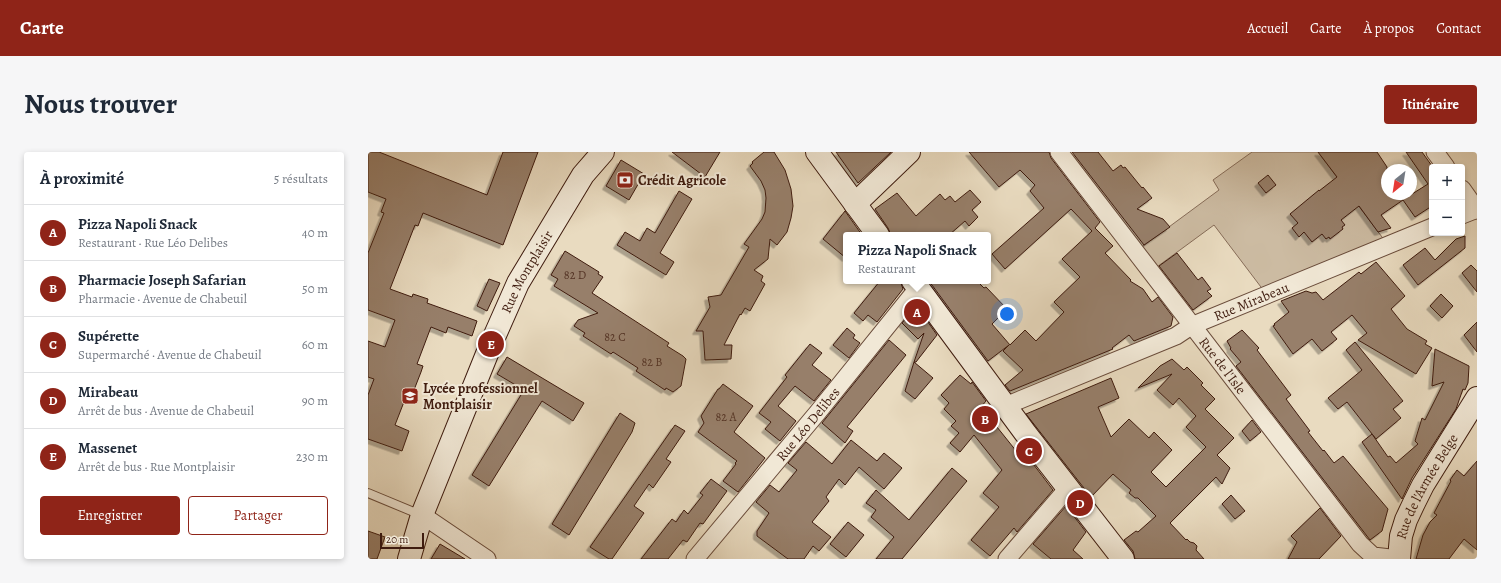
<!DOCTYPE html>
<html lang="fr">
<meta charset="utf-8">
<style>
:root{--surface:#fff;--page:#f6f6f7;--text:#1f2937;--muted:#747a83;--line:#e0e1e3;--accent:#8f2418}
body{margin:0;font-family:Alegreya,serif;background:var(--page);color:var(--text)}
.controls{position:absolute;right:12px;top:12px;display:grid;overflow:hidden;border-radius:4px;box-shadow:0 2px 6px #0003}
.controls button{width:36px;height:36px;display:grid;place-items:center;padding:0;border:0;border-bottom:1px solid var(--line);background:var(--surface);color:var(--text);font:20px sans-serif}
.compass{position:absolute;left:1013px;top:12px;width:36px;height:36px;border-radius:50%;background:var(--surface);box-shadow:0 2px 6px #0003;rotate:210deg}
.scale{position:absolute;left:12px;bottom:10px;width:44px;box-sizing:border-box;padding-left:4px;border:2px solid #3f1c0f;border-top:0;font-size:11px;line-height:14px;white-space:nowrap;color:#3f1c0f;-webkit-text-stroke:3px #f1e8d6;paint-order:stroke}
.you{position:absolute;left:639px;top:162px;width:14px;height:14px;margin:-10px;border:3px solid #fff;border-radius:50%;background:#1a73e8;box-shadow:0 0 0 6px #1a73e833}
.badge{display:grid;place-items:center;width:26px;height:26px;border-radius:50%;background:var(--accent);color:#fff;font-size:13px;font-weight:700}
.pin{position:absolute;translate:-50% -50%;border:2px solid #fff;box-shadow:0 1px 4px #0006}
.popup{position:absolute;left:475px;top:80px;width:148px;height:52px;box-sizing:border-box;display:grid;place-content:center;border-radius:4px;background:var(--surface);filter:drop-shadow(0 1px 3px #0005);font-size:13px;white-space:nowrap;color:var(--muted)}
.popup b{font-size:15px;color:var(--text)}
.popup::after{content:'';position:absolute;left:50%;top:100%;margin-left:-8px;border:8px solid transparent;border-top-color:var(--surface)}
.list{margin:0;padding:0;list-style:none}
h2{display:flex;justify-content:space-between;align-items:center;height:52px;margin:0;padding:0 16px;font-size:17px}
h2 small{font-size:13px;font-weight:400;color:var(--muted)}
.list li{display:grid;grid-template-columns:26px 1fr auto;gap:12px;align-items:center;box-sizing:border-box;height:56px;padding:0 16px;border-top:1px solid var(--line)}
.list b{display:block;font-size:15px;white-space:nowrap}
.list p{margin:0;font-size:13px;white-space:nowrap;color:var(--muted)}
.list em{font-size:13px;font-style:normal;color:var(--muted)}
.actions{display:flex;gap:8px;padding:12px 16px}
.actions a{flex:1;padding:9px 0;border:1px solid var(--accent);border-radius:4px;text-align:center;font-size:14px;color:var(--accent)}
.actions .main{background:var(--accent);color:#fff}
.map{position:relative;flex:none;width:1109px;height:407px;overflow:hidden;border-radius:4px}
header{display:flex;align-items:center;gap:24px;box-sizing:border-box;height:56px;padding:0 20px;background:var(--accent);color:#fff}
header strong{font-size:19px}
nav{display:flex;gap:22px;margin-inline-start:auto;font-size:14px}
.intro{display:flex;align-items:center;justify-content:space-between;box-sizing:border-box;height:96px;padding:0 24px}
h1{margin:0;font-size:28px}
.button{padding:10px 18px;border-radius:4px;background:var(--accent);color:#fff;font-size:14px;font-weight:700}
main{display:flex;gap:24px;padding:0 24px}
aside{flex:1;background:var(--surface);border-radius:4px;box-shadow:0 2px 6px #0003}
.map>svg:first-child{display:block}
</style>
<header>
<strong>Carte</strong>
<nav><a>Accueil</a><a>Carte</a><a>À propos</a><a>Contact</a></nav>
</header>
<div class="intro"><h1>Nous trouver</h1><a class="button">Itinéraire</a></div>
<main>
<aside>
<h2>À proximité<small>5 résultats</small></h2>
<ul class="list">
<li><span class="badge">A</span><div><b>Pizza Napoli Snack</b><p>Restaurant · Rue Léo Delibes</p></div><em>40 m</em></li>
<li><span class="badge">B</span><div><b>Pharmacie Joseph Safarian</b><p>Pharmacie · Avenue de Chabeuil</p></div><em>50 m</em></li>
<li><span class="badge">C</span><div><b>Supérette</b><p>Supermarché · Avenue de Chabeuil</p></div><em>60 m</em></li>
<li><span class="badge">D</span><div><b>Mirabeau</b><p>Arrêt de bus · Avenue de Chabeuil</p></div><em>90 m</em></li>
<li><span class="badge">E</span><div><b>Massenet</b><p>Arrêt de bus · Rue Montplaisir</p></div><em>230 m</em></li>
</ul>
<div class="actions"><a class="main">Enregistrer</a><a>Partager</a></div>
</aside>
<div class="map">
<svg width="1109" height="407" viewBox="0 0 1109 407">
<defs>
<filter id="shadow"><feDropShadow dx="-3.5" dy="3.5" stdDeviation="0" flood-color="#0004"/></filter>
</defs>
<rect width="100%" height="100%" fill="#e9dbc0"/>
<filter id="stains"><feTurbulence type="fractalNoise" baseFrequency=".005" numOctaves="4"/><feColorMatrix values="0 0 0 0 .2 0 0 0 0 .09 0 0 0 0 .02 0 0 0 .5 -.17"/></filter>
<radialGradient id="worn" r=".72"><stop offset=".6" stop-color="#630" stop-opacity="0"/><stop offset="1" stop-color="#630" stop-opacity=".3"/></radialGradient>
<path fill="#ccbba2" stroke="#866c58" d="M884,0H950L1020,93L899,143L846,73L782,120L767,100L851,38L845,28Z"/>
<g fill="#977f6b" stroke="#3f1c0f" filter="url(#shadow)">
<path d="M0,0H11L119,43L135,0H170L135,93L55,61L50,74L47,73L22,137L44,145L45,142L60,147L59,151L109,169L104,184L80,175L78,181L63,175L49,212L55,214L53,220L46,238L41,237L27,273L41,279L34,299L0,287V243L6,227L0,225V189L17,195L27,168L0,158V101L16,61L13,60L18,47L0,40Z"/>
<path d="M304,0H352L337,25Z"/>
<path d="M396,0H406L417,18L423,37L425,54L423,66L419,80L409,93L402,87L400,107L386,118L395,124L393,129L397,132L382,159L377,156L373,163L372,162L356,193H364L363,207L337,208L335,179H328L342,155L340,145L353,143L381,95L376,92L394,67L397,60L398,46L397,38L393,29L382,14L385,11L384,10Z"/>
<path d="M468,0H523L490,31Z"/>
<path d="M601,0H681L683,6L732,70L727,76L745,94L737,101L763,128L762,129L775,137L784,150L790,145L805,165L803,174L766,189L761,183L744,196L745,197L642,239L637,233L655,218L635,199L641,193L620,209L561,129H609L616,136L618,135L639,157L624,172L642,193L657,178L668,189L696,160L686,150L712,125L694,107L724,79L703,57L637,117L624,102L676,56L662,39L667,33L652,18L631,35Z"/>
<path d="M704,0H730L745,19L753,13L755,16L757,15L774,36L775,35L784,46L769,57L795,67L802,75L776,93Z"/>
<path d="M950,0H1009L1019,15V42H1044L1060,32L1038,0H1054L1064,14V54L1047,65L1035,48L1013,63L1023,76L1010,80L991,54L973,68L977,73L974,75L975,77L962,87L961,85L958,87L954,82L944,90L936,80L931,85L924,76L930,71L922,62L951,38V39L969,25Z"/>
<path d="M253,8L276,22L261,48L238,34Z"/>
<path d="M900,23L908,33L898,41L890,31Z"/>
<path d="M602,38L613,50L604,58L610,65L601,74L597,69L581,83H523L520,76L507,57L529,41L548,64L572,42L577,48L582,44L587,50Z"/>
<path d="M311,39L324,47L292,101L306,110L298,123L249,93L257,80L272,89L279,76L287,81Z"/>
<path d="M477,59L494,83H478V106L455,87Z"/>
<path d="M1097,84V96L1050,133L1035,113L1057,96L1067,108L1088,87Z"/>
<path d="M197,99L231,120L230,122L235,125L224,141L301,191L299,194L315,204L318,207L313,234L305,240L298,236L297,238L268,219L270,216L245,200L243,202L215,184L217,181L206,174L210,168L230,161L186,134L190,127L183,123Z"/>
<path d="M809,101L830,128L834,125L843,137L839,139L844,144L825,158L791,114Z"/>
<path d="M1008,110L1037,144L1023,157L1039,177L1059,189L1057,192L1064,196L1048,222L990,188L999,181L984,163L963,180L969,187L954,199L944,187L925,202L905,174L907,173L906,172L921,160L913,149L938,139L944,141L948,140L955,148L991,120L993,122Z"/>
<path d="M1103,113L1109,119V140L1094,121Z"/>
<path d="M121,127L132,131L119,159L109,154Z"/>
<path d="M512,129H530L533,131L535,137L509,170L500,163L495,169L486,161Z"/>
<path d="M1073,142L1085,154L1074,166L1062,154Z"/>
<path d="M547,156H550L569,183L548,210H546L556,181L550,187L534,171Z"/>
<path d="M1109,170V200L1096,183Z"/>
<path d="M479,176L487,183L485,186L492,191L481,206L465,193Z"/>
<path d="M874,178L891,196L889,198L923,243L918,247L942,279L940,280L955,299L956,298L966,311L975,304L1020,357L1014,379L1002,388L868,214L873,210L862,197L863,196L859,189Z"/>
<path d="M521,188L538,203L479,275L485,279L477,291L454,271Z"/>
<path d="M987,190L1035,249L1025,257L1033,266L1008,287L979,250L970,257L960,246L994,218L978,198Z"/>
<path d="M442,192L454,201L444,213L463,228L446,249L427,234L410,254L428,269L412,289L397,277L403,270L391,261L419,225L417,223Z"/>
<path d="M1067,197L1101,214L1100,231L1097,238L1095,237L1088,257L1044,326L1034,347L994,290L1004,282L1020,305L1022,304L1028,311L1050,292L1047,289L1054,266L1057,268L1076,230L1064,234Z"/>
<path d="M139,205L216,251L205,269L174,249L121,334L104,323L156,238L129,222Z"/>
<path d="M804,207L816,218L819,215L835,231L833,233L847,247L837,257L866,286L849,303L862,316L854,332L848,325L802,371L818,388L819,387L822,390L826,391L829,394L828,398L836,407H767L765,399L756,388L768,379L770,380L788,364L770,346H767L761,341L763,338L745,322L723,345L658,262L743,226L751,246L730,255L743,285L761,267L781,286L786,280L804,298L783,320L798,335L838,295L818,275L828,264L811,246L805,253L789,238L804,222L770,236L792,214Z"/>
<path d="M546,210L565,226L547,247L537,239Z"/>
<path d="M592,223L603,232L604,230L618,249L613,255L649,300L653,296L685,338L649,380L646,376L622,404L603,388L631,355L615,341L634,318L606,283L592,300L582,291L591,281L583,274L588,269L576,257L581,251L573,243Z"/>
<path d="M355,232L385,254L366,280L397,306L370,340L355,329L368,312L367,311L369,309L330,280L336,271L333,264L350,237H351Z"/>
<path d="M252,261L267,271L264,280L201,383L184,372Z"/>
<path d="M884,268L893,280L882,289L874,279Z"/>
<path d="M307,273L317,279L298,307L303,310L285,336L281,332L266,354L276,361L244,407H241L222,395Z"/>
<path d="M483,288L509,309L516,301L534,316L516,337L491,315L477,333L471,327L458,345L461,349L444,370L463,385L451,399L445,394L436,407H420L389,384V379L401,361L388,350L402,333L411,340L429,318L420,311L438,290L464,312Z"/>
<path d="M1109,309V398L1096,387L1081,407H1048L1055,383L1062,370L1069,363L1066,361L1083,329L1082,328L1089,318L1096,324Z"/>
<path d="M584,316L599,329L534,407H508L526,385L503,365L508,358L498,351L508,338L541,368Z"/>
<path d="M343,327L359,339L335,372L332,371L319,390L315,388L300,407H273L304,367L308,370L316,358L320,362L335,343L332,341Z"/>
<path d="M863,343L877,359L867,367L854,352Z"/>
<path d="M698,354L718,380L705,398L715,407H683L665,392Z"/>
<path d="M952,356L973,384L951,407H920L929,390L923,384Z"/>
<path d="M480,370L496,383L478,405L462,392Z"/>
<path d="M0,379L17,385L9,407H0Z"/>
<path d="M72,392L97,407H63Z"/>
</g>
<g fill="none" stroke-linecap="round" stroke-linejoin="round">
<g stroke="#6a4c3b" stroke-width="10">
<path id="lane" d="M0,341L53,363"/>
</g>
<g stroke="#6a4c3b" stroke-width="19">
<g id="street">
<path id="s1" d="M691,0L992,392L1005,404L1031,407"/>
<path d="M1067,0L1078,15"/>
<path d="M1094,37L1109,58"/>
<path d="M1094,63L1109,57"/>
<path id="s2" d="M637,254L808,184L823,174L1064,75"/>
<path d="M54,363L119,407"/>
<path id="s3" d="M327,407L450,260L550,136"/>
<path d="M639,407L700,336"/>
</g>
</g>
<g stroke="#3f1c0f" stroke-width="24">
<g id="secondary">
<path d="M449,0L510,83"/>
<path d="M487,52L541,0"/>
<path d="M545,129L658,282L755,407"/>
<path id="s4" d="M41,407L54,363L123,192L150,131L215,23L235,0"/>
<path id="s5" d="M1031,407L1033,384L1038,368L1046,351L1055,333L1109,246"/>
</g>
</g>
<use href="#lane" stroke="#f1e8d6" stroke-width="8"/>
<use href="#street" stroke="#f1e8d6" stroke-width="17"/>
<use href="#secondary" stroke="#f1e8d6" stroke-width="22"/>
</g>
<defs>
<g id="bank-square" transform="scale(0.9)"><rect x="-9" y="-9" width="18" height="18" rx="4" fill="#8f2418" stroke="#f1e8d6"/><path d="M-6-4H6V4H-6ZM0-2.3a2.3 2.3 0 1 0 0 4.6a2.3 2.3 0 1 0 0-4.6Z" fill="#fff"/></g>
<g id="school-square" transform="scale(0.9)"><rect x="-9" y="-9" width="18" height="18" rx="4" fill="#8f2418" stroke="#f1e8d6"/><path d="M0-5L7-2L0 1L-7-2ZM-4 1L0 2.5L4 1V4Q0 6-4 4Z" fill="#fff"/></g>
</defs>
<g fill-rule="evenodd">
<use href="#bank-square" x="257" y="28"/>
<use href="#school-square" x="42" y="244"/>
</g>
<g text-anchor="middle" stroke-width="4" stroke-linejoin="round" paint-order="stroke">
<g font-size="12" fill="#553526">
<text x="207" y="127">82 D</text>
<text x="247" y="189">82 C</text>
<text x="284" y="214">82 B</text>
<text x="358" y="269">82 A</text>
</g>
<g font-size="14" font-weight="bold" fill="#3f1c0f" stroke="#f1e8d6" text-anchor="start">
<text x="270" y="33">Crédit Agricole</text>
<text x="55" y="241">Lycée professionnel<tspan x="55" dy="16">Montplaisir</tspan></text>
</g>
<g font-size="14" fill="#3f1c0f" stroke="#f1e8d6">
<text dy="5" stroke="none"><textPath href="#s4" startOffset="311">Rue Montplaisir</textPath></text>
<text dy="5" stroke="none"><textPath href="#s2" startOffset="268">Rue Mirabeau</textPath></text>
<text dy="5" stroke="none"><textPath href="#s1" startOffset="269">Rue de l'Isle</textPath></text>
<text dy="5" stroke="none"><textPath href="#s3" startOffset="176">Rue Léo Delibes</textPath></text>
<text dy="5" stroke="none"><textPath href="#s5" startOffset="79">Rue de l'Armée Belge</textPath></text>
</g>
</g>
<rect width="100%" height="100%" filter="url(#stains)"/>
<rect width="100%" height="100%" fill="url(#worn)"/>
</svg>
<div class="controls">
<button>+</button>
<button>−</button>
</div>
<svg class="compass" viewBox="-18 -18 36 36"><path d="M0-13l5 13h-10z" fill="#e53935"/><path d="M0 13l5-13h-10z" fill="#747a83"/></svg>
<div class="scale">20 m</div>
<div class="you"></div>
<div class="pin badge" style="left:549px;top:160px">A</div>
<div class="popup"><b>Pizza Napoli Snack</b>Restaurant</div>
<div class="pin badge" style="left:617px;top:267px">B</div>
<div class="pin badge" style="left:661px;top:299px">C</div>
<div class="pin badge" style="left:712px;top:351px">D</div>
<div class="pin badge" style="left:123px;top:192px">E</div>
</div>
</main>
